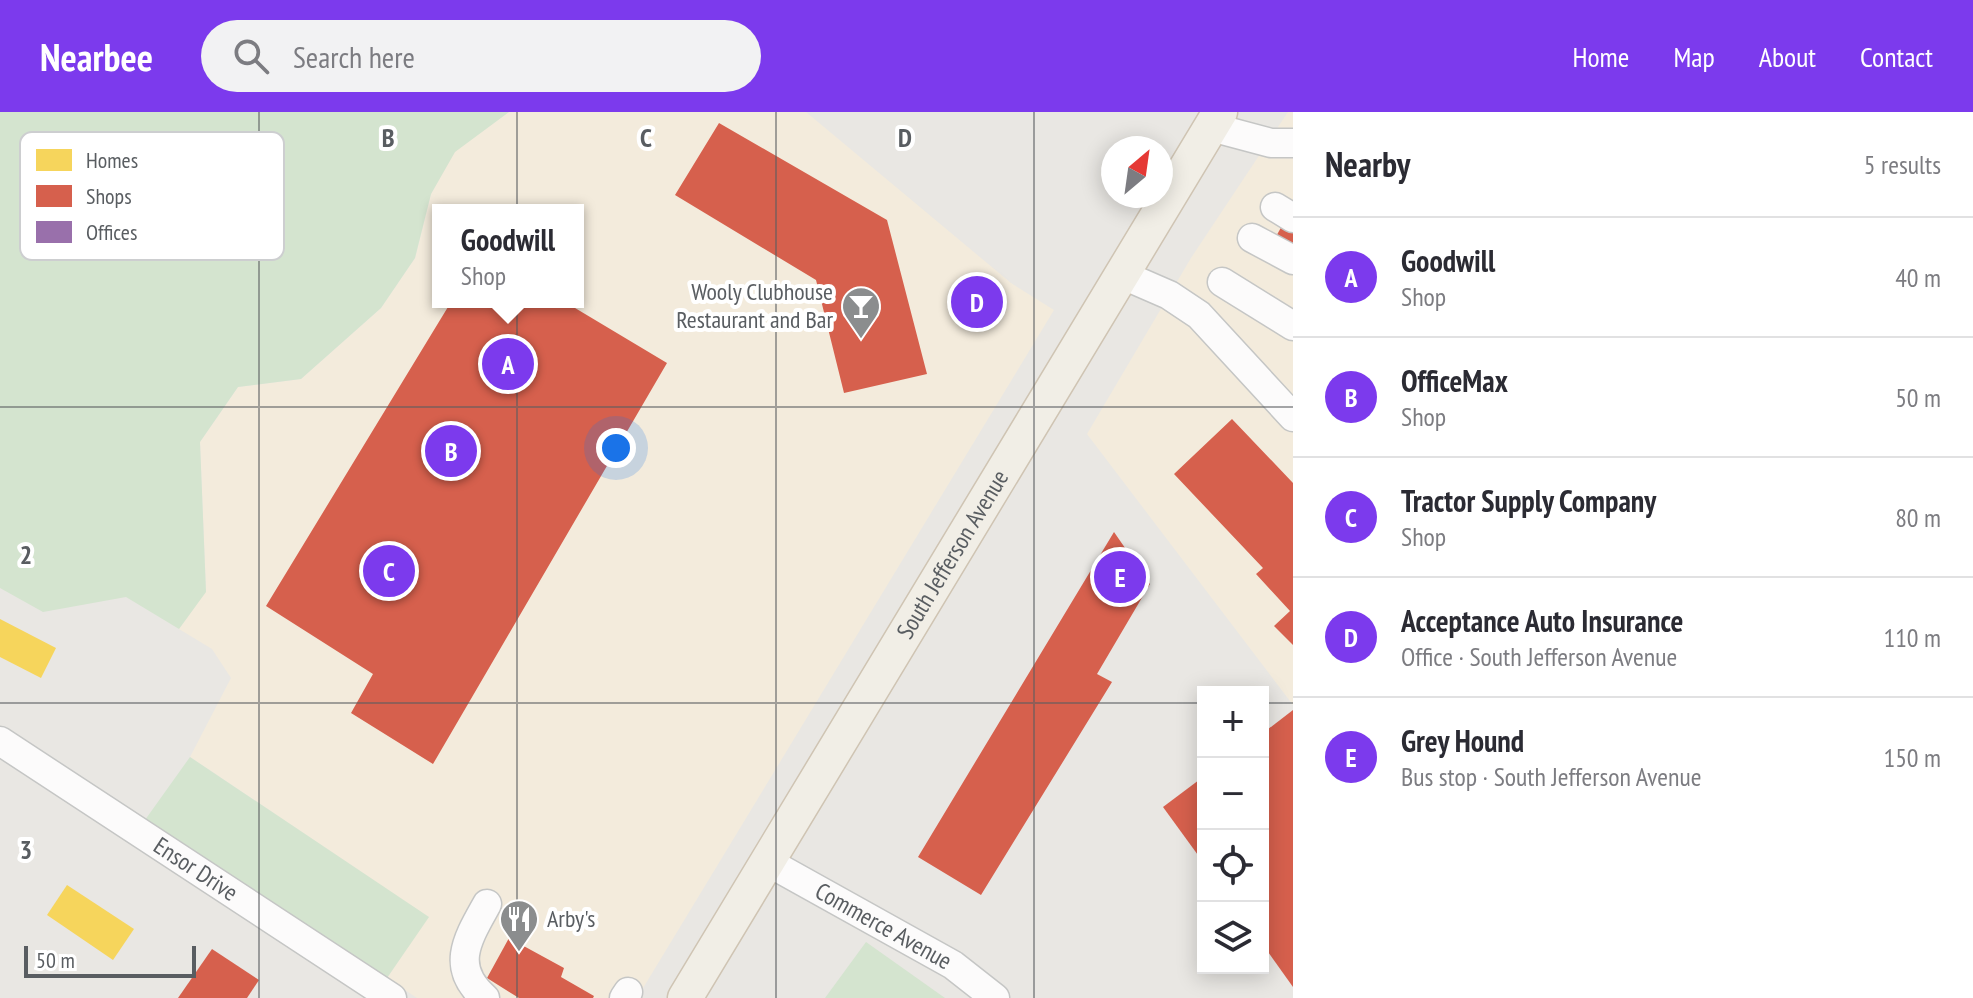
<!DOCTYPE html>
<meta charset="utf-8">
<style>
:root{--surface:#fff;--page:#f2f2f3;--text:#2b2b33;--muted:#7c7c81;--line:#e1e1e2;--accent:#7c3aed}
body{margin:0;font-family:"PT Sans Narrow",sans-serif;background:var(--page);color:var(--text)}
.controls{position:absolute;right:24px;bottom:24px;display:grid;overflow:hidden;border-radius:0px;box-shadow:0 4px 20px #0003}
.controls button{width:72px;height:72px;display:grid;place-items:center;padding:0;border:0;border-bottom:2px solid var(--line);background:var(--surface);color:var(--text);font:40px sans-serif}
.compass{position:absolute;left:1101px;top:24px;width:72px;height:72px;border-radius:50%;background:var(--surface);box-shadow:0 4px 20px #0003;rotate:29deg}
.scale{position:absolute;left:24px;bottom:20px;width:172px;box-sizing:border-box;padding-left:8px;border:4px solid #595d61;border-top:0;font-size:22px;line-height:28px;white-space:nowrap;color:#595d61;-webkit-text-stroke:6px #fff;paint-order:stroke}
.you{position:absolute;left:616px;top:336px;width:28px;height:28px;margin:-20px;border:6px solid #fff;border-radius:50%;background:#1a73e8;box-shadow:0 0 0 12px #1a73e833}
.badge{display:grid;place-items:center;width:52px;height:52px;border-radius:50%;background:var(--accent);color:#fff;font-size:26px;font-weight:700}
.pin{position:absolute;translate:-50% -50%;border:4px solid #fff;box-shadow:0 2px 8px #0006}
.popup{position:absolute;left:432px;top:92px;width:152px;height:104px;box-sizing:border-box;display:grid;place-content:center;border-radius:0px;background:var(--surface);filter:drop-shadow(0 2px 6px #0005);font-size:26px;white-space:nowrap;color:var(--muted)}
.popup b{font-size:30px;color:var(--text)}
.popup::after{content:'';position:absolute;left:50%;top:100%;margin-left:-16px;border:16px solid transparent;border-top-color:var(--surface)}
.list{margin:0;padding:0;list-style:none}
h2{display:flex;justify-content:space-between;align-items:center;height:104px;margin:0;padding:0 32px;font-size:34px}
h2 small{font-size:26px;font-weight:400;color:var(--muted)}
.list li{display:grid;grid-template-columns:52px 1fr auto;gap:24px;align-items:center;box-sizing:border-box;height:120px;padding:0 32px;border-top:2px solid var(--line)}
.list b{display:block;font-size:30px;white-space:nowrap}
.list p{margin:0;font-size:26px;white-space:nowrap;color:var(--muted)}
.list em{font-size:26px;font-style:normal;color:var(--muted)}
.icon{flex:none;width:44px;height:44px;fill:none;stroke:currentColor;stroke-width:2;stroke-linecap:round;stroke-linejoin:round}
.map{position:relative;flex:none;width:1293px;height:886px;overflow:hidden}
header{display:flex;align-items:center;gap:48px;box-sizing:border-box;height:112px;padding:0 40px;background:var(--accent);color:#fff}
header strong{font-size:38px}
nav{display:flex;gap:44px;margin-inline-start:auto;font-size:28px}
.search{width:560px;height:72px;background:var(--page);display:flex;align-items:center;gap:20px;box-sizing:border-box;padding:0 28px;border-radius:44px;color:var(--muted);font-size:30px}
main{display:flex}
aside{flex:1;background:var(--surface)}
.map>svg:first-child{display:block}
</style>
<header>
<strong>Nearbee</strong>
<div class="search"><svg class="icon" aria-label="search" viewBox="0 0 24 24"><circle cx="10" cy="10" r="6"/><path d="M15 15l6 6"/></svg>Search here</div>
<nav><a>Home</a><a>Map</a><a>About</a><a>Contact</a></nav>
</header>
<main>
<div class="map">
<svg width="1293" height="886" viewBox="0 0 1293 886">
<rect width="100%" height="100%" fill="#e9e7e3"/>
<g fill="#f3ebdc" fill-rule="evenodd">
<path d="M509,0H806L1011,171L1054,198L637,886H417L387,866L428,805L190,645L231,566L212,537L179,517L206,479L200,330L238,275L301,267L381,196L415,146L431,82L455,39ZM438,98H578V190H438Z"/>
<path d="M1288,0H1293V593L1087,322L1191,146Z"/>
</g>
<g fill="#d4e4cf">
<path d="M0,0H509L455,40L431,82L415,146L381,196L301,267L238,275L200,330L206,480L179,517L126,485L43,500L0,476Z"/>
<path d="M190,645L429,805L387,866L145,708Z"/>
<path d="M866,830L945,886H825Z"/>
</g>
<g fill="#f6d55c">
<path d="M0,507L56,536L41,566L0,545Z"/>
<path d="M67,773L134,817L113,848L47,803Z"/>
</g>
<g fill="#d6604d">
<path d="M719,11L887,108L927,262L844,281L816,168L675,83Z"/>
<path d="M1284,110L1293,116V141L1273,130Z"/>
<path d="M451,190H565L667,251L433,652L351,601L373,562L266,494Z"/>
<path d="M1232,307L1293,371V533L1274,514L1290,499L1256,462L1263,456L1174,362Z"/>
<path d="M1114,420L1150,472L1097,562L1112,570L981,783L918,745Z"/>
<path d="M1293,598V875L1263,833V621Z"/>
<path d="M1203,665V750L1163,695Z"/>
<path d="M509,826L564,856L561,865L594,884L593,886H519L487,866Z"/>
<path d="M212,837L259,868L247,886H178Z"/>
</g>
<path fill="#9970ab" d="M964,164L1006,194L989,217L948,187Z"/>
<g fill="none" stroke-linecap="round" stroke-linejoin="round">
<g stroke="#c5c6c5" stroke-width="31">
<g id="minor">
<path d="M1211,15L1271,31H1293"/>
<path d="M1275,95L1293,106"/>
<path d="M1252,126L1293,148"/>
<path d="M1123,163L1169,183L1199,203L1293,305"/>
<path d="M1222,170L1293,214"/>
<path id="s1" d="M0,629L392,886"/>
<path id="s2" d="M768,750L953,853L995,886"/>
<path d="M485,886C449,855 468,826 487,792"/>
<path d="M624,886L628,880"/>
</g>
</g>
<g stroke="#cfc4b3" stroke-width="37">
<g id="major">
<path id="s3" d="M685,886L1220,0"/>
</g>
</g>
<use href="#minor" stroke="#fcfbfb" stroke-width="28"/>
<use href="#major" stroke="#f1eee6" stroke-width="34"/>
</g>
<path fill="none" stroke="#595d61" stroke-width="2" stroke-opacity="0.55" d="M259,0V886M517,0V886M776,0V886M1034,0V886M0,295H1293M0,591H1203M1263,591H1293"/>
<defs>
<g id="bar-pin" transform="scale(2)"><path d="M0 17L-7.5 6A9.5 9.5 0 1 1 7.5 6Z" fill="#8b8d8e" stroke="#fff"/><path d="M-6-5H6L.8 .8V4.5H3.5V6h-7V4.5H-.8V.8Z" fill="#fff"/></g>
<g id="restaurant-pin" transform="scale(2)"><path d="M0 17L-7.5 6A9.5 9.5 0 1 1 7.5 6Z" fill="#8b8d8e" stroke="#fff"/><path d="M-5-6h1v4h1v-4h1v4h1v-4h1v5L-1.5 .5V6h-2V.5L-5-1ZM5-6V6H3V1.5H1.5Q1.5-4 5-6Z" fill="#fff"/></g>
</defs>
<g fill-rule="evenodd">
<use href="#bar-pin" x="861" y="194"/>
<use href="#restaurant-pin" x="519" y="807"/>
</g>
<g text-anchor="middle" stroke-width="8" stroke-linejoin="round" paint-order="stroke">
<g font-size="24" fill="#595d61" stroke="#fff" text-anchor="end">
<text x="833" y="188">Wooly Clubhouse<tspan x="833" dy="28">Restaurant and Bar</tspan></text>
<text x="547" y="815" text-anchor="start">Arby's</text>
</g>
<g font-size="24" fill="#595d61" stroke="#fff">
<text dy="8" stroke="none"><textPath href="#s3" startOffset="518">South Jefferson Avenue</textPath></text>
<text dy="8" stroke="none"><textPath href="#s1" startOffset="234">Ensor Drive</textPath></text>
<text dy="8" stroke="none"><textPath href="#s2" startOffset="132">Commerce Avenue</textPath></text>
</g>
</g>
<rect x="20" y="20" width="264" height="128" rx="12" fill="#fff" stroke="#cdced0" stroke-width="2"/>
<rect x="36" y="37" width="36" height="22" fill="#f6d55c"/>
<rect x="36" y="73" width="36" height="22" fill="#d6604d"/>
<rect x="36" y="109" width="36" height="22" fill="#9970ab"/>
<g font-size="22" fill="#595d61">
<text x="86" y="56">Homes</text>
<text x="86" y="92">Shops</text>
<text x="86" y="128">Offices</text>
</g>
<g font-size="26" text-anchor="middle" font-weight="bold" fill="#595d61" stroke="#fff" stroke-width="8" stroke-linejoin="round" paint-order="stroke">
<text x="388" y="35">B</text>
<text x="646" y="35">C</text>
<text x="905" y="35">D</text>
<text x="26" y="452">2</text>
<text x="26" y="747">3</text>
</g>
</svg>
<div class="controls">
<button>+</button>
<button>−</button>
<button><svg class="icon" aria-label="locate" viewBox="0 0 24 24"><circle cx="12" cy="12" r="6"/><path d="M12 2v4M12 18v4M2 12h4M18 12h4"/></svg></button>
<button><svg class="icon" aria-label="layers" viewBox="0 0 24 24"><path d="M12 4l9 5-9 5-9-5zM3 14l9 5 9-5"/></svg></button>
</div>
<svg class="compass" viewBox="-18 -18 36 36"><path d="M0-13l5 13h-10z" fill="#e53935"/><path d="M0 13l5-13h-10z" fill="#7c7c81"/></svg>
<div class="scale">50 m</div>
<div class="you"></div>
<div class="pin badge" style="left:508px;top:252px">A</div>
<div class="popup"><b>Goodwill</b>Shop</div>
<div class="pin badge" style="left:451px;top:339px">B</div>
<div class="pin badge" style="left:389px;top:459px">C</div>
<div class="pin badge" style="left:977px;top:190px">D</div>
<div class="pin badge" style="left:1120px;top:465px">E</div>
</div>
<aside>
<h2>Nearby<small>5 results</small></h2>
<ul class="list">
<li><span class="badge">A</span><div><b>Goodwill</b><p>Shop</p></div><em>40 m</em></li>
<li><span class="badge">B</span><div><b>OfficeMax</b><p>Shop</p></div><em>50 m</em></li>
<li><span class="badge">C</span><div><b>Tractor Supply Company</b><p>Shop</p></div><em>80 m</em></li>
<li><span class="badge">D</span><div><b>Acceptance Auto Insurance</b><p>Office · South Jefferson Avenue</p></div><em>110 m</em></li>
<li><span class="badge">E</span><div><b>Grey Hound</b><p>Bus stop · South Jefferson Avenue</p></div><em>150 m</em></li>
</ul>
</aside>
</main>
